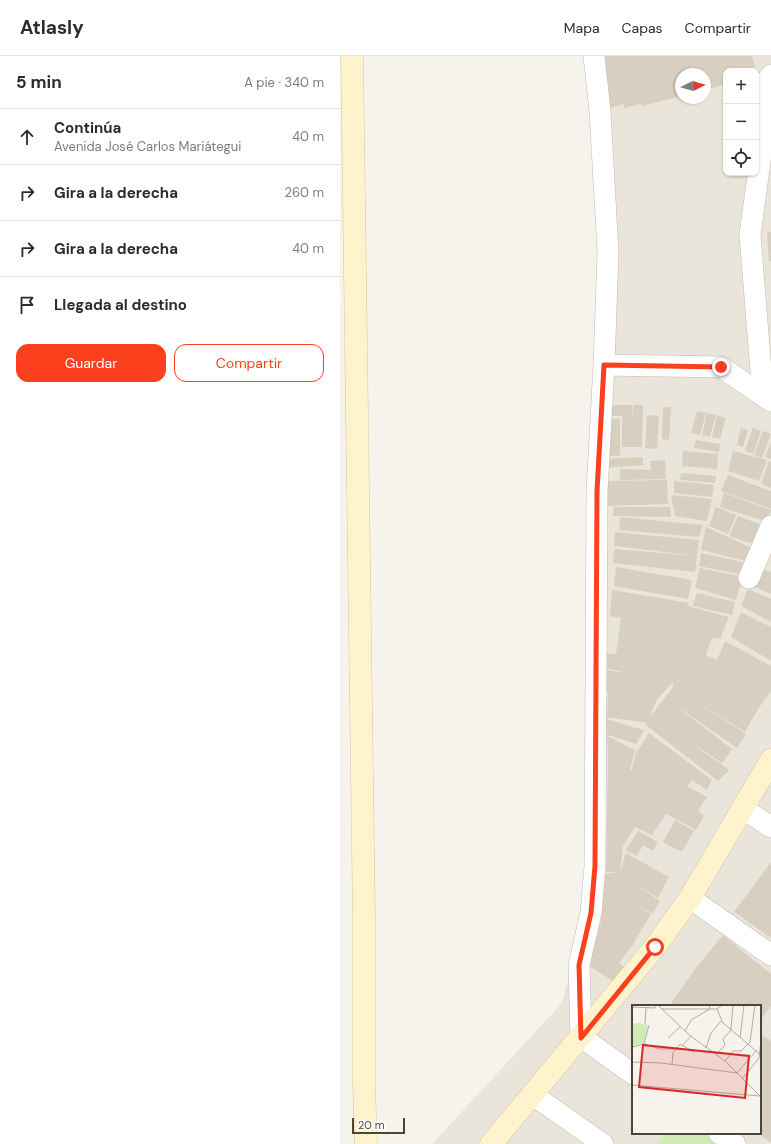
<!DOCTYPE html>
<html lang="es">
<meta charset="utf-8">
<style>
:root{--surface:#fff;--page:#f7f7f7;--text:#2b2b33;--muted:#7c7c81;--line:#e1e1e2;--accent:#fc3f1d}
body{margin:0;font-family:"DM Sans",sans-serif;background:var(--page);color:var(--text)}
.controls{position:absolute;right:12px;top:12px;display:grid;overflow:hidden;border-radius:8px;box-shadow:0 1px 3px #0004}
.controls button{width:36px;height:36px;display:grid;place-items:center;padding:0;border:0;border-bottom:1px solid var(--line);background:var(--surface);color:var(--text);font:20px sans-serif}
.compass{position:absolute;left:335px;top:12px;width:36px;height:36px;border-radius:50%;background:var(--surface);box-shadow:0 1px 3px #0004;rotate:84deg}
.scale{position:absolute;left:12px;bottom:10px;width:53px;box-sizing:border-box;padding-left:4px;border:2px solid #4b4439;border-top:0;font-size:11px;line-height:14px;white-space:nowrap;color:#4b4439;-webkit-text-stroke:3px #fff;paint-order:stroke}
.stop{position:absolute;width:12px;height:12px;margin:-9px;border:3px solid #fc3f1d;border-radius:50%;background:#fff}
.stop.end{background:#fc3f1d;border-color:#fff;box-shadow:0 1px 4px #0008}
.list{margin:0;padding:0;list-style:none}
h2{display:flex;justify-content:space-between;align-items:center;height:52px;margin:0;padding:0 16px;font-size:17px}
h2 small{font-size:13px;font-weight:400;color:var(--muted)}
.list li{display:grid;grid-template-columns:26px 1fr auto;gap:12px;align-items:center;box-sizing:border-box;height:56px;padding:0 16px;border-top:1px solid var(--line)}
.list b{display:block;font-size:15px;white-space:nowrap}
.list p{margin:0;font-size:13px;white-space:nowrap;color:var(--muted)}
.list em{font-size:13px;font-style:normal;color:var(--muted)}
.actions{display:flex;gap:8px;padding:12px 16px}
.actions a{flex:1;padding:9px 0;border:1px solid var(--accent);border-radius:12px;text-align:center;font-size:14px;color:var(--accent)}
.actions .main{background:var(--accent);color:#fff}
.icon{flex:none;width:22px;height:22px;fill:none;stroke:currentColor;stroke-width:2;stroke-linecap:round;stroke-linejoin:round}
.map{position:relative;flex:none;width:431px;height:1088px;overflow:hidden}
header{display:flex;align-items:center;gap:24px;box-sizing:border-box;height:56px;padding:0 20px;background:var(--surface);border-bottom:1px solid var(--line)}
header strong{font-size:19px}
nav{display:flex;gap:22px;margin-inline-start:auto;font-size:14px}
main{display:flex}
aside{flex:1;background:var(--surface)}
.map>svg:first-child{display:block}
</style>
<header>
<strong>Atlasly</strong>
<nav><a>Mapa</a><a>Capas</a><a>Compartir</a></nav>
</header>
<main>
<aside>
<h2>5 min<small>A pie · 340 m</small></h2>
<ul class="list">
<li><svg class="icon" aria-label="ahead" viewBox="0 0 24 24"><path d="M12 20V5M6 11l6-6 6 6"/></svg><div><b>Continúa</b><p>Avenida José Carlos Mariátegui</p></div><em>40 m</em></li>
<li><svg class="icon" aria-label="right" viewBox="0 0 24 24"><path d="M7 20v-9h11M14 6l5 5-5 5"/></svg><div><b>Gira a la derecha</b></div><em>260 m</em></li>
<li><svg class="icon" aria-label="right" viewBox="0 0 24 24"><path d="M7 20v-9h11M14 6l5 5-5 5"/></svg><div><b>Gira a la derecha</b></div><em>40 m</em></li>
<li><svg class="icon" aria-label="arrive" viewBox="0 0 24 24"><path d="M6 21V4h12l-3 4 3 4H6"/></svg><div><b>Llegada al destino</b></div></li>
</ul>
<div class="actions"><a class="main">Guardar</a><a>Compartir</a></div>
</aside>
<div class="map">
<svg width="431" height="1088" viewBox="0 0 431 1088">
<rect width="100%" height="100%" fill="#f6f3ec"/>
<path fill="#eae5da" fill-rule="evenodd" d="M246,0H431V1088H92L222,947L253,831L262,191ZM386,15H416V117H386ZM341,18H365V42H341ZM293,950H420V1077H293Z"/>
<path fill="#d2eab5" d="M326,1077H363L379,1088H318Z"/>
<g fill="#d8cfc1" fill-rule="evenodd">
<path d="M261,0H412L415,11L398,15H386V28L365,34V18H341V40L302,50L301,48L284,52V48L265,54Z"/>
<path d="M427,176H431V205H429Z"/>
<path d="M268,349H292L293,366V349H303L302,391H282V360H269Z"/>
<path d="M323,351H331L329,384L322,383Z"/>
<path d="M357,355L366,357L360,379L351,377Z"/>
<path d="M367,357L376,359L370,381L362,379Z"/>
<path d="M307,359L319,360L317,393L305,392Z"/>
<path d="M377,359L386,362L380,383L372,381Z"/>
<path d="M267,363H280V400H268Z"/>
<path d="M401,372L408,374L403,391L397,389Z"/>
<path d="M413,372L421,375L413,398L405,395Z"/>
<path d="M423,375L431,378L422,402L414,399Z"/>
<path d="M356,384L380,388L379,396L354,392Z"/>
<path d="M431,386V403L425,401Z"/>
<path d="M343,395L378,398L377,413L342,410Z"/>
<path d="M393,395L427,404L419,425L388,415Z"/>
<path d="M303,401V409L264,412L263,403Z"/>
<path d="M325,404L326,423L280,424V413L311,414L310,405Z"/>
<path d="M429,405L431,406V432L421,428Z"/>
<path d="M341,417L376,420L375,427L340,424Z"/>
<path d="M388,419L431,435V453L381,435Z"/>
<path d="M327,424L328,448L265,450L266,425Z"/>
<path d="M334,425L374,429L372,441L334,437Z"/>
<path d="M384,437L431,454L427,466L380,451Z"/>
<path d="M331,439L372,443L367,465L335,460Z"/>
<path d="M274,451H330L331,461L273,460Z"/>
<path d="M376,451L396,459L388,478L369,470Z"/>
<path d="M398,460L422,469L416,489L389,480Z"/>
<path d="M280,461L363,469L359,481L279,474Z"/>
<path d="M366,471L414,493L410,506L361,494Z"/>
<path d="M275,476L359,484L357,500L274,490Z"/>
<path d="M274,493L357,500L355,516L273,507Z"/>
<path d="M361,497L407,507L403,519L359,510Z"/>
<path d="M276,511L352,524L348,543L274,530Z"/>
<path d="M360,512L403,521L396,544L355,532Z"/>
<path d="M420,512L431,516V538L413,530Z"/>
<path d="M408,533L431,543V566L401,550Z"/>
<path d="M272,534L349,547L348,550L389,561L380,583L372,582L366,599L377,604L385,585L431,610V635L418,653L405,676L353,644L406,678L397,692L332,647L392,693L382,707L339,678L389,714L378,725L306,669L307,667L267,661L268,636L266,635V614L292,618L263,612L264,597L276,598L281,562L270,560ZM333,626V631L309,662L317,643Z"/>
<path d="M357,537L395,546L392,559L353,550Z"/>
<path d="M401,556L431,571V605L391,581Z"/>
<path d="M266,663L304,674L296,688L265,678Z"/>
<path d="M309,677L372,724L367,734L352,724L347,730L367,741L358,755L364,760L356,774L326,758L312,779L295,771L283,790L280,816H266L268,702L267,680L295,694L290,713L295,715L292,713L296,697Z"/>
<path d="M335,764L354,775L342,796L323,786Z"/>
<path d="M298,775L318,786L313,795L303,789L297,800L286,794Z"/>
<path d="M286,797L329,821L318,842L291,825L320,845L313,858L289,843L311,858L292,890L279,907L284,911L273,925L249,910L250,886L262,865L255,862L264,818L280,816Z"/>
<path d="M431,806V882L394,856Z"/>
<path d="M383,879L431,918V950L420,965V950H329L355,913Z"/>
<path d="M420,979L426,981L431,985V1087L418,1077H420Z"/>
</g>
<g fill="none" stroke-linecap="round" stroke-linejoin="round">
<g stroke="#c2bbae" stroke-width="22">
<g id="street">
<path d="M254,0L260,55L268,196L264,309L257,435L255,810L251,857L239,909L241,981L293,1018"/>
<path d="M264,309L381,311L431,345"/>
<path d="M423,340L410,179L424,76L422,31L431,19"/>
<path d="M409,522L431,470"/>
<path d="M402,752L431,771"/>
<path d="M350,842L431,899"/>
<path d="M193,1039L263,1088"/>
<path d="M379,1077L395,1088"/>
</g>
</g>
<g stroke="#d6c79b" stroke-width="23">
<g id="secondary">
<path d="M12,0L24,864V1028L26,1088"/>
<path d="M151,1088L315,891L350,842L431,704"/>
</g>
</g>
<use href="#street" stroke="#fff" stroke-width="21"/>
<use href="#secondary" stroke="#fff3cd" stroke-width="22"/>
</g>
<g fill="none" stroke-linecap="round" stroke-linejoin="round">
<path stroke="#fc3f1d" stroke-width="5" d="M315,891L241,982L239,909L251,857L255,810L257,435L264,309L381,311"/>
</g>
<g transform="translate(292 949)">
<rect width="129" height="129" fill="#f6f3ec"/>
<path d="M7,18L16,20L12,38L0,41V19Z" fill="#d2eab5"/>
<path fill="none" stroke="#b2ada4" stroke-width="1" d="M26,0L56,29L93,56L129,92M0,2L23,3V0M29,4H85L90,0M85,4L91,18L129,50M13,19L14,3M53,26L59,15L78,4L77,0M36,33L48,22M108,33L112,0M12,39L28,44H44M12,39L17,20M50,41L59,31M0,42L12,39M74,43L79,28L89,16M84,50L93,40L91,34L99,25L101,0M93,56L101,46H109L118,37L123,0M0,57L29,58L105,68L124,46M40,59L41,48L48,39L62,47M110,74L127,53L129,36M0,80L128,91"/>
<path fill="#d62828" fill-opacity="0.15" stroke="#d62828" stroke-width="2" d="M11,40L117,51L113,93L7,82Z"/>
<rect width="129" height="129" fill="none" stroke="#4b4439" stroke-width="2"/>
</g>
</svg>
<div class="controls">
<button>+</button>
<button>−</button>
<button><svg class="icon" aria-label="locate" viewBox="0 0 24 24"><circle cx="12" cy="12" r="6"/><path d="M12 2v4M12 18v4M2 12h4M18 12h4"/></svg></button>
</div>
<svg class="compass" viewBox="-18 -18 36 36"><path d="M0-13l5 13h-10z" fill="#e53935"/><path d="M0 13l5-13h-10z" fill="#7c7c81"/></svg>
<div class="scale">20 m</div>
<div class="stop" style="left:315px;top:891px"></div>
<div class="stop end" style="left:381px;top:311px"></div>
</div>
</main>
